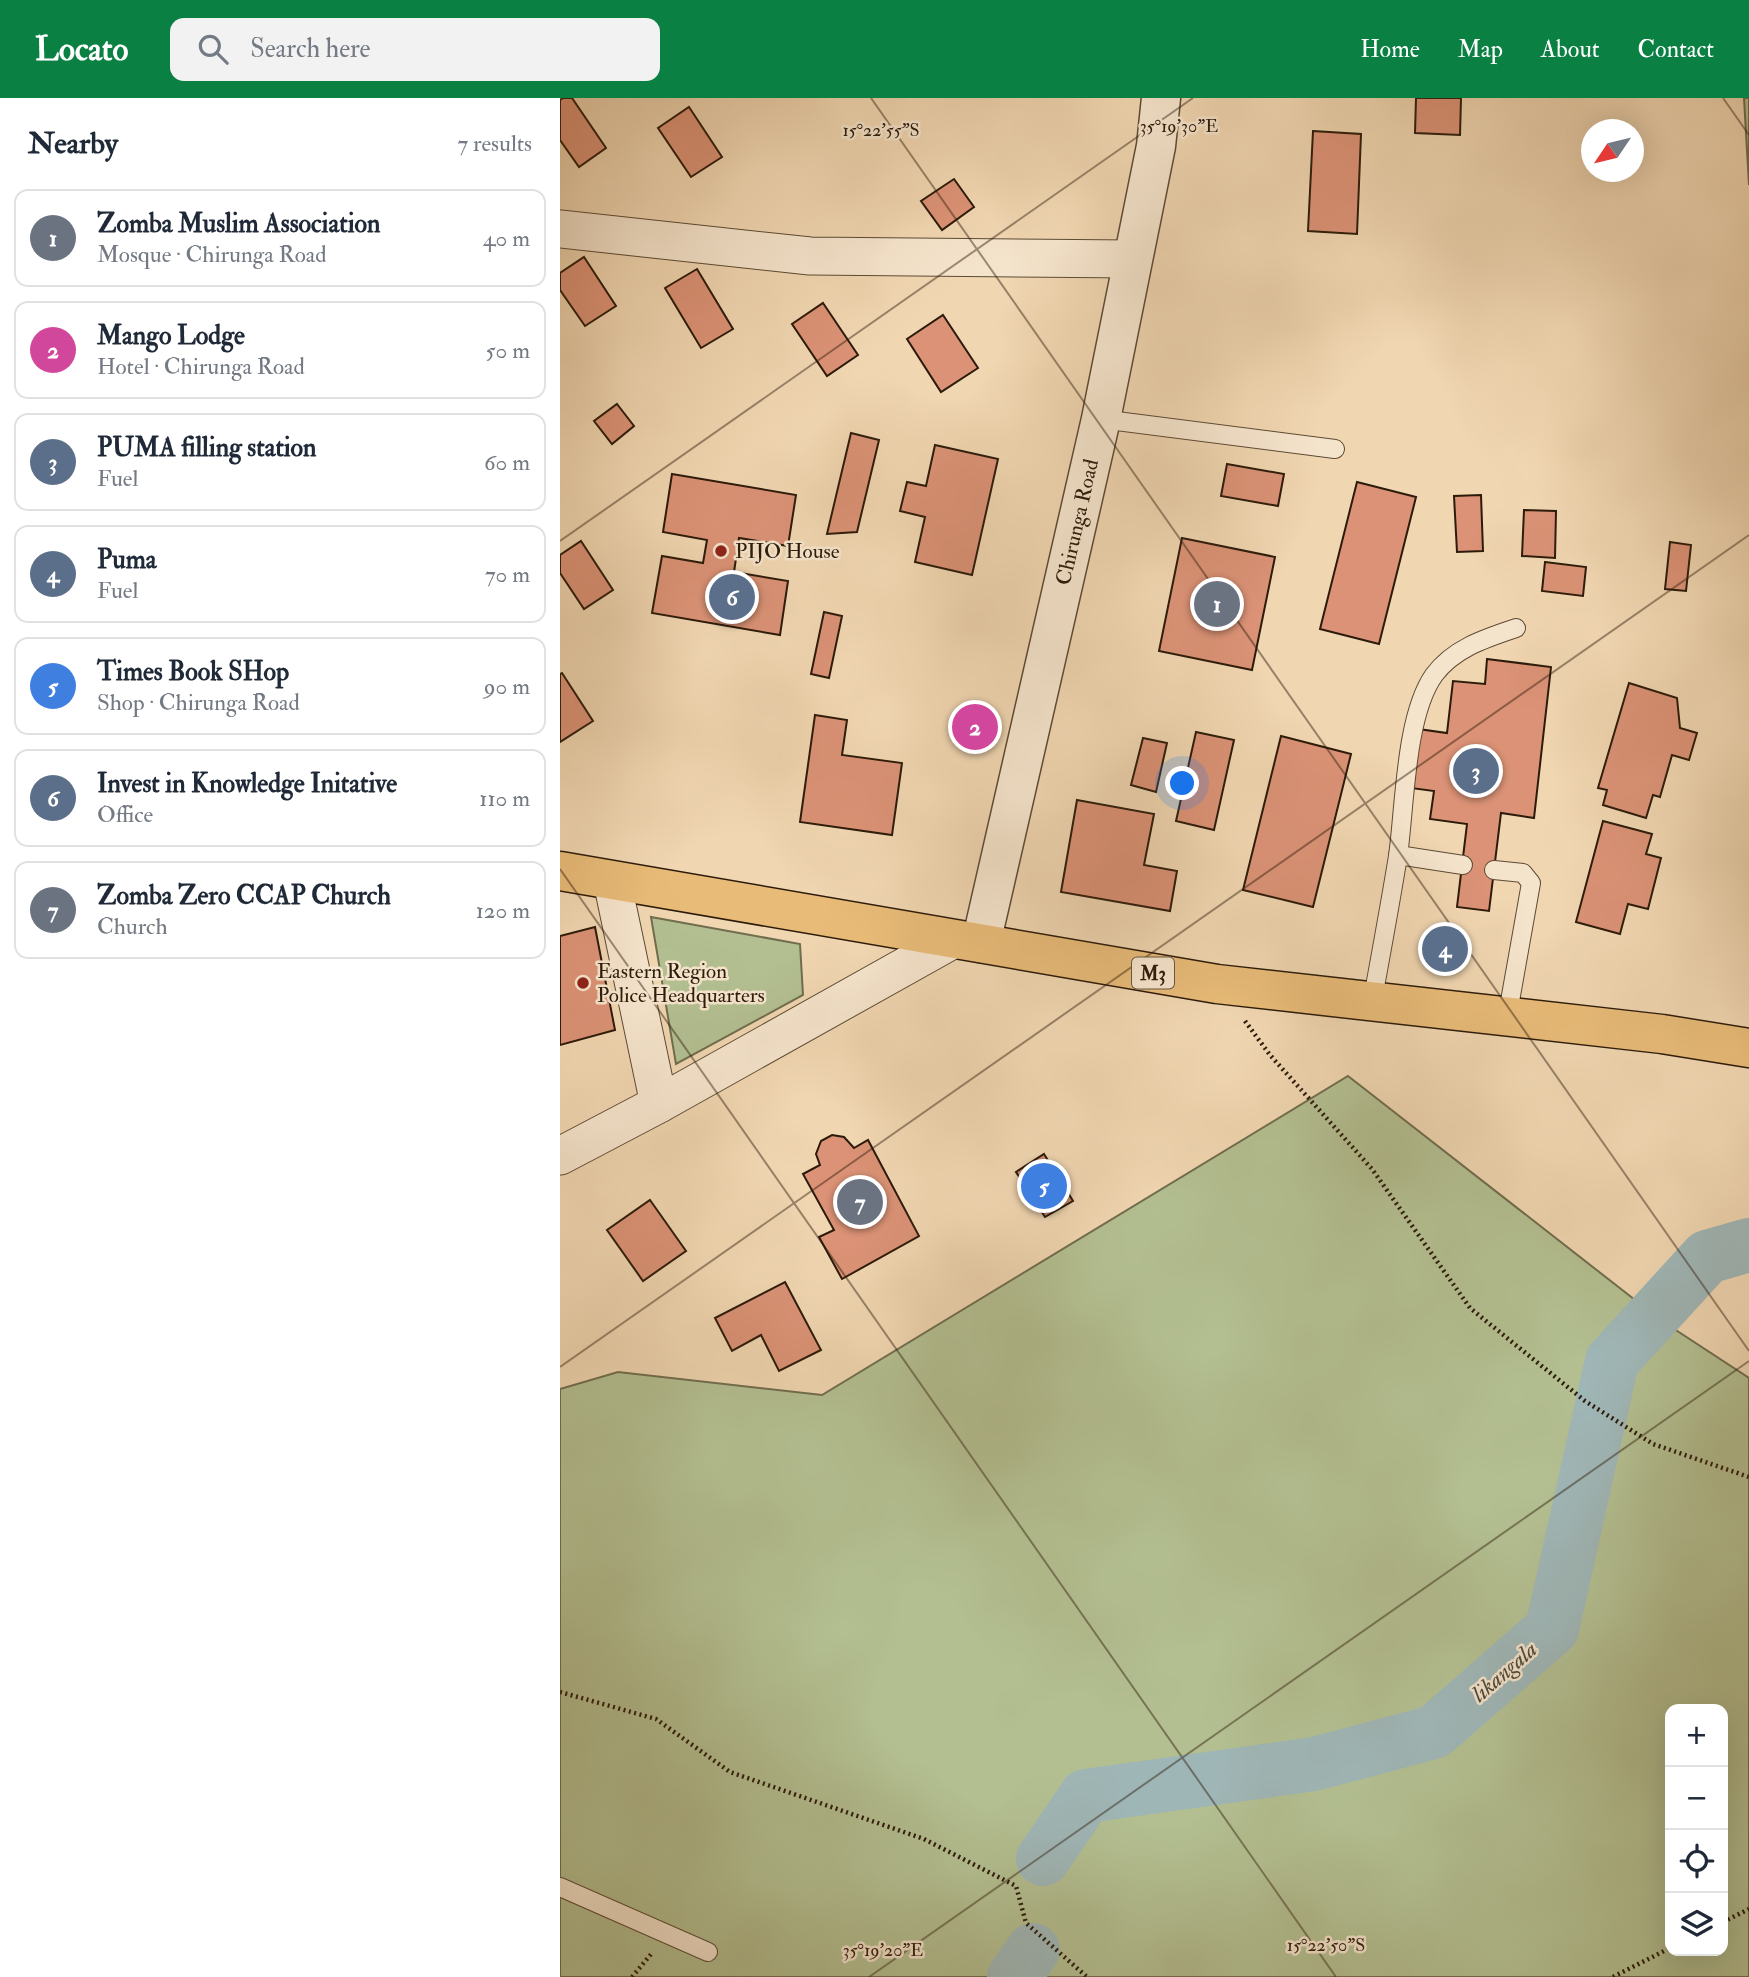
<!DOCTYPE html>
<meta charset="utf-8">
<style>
:root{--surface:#fff;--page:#f2f2f3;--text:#1f2937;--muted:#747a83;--line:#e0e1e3;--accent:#0b8043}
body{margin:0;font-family:"IM FELL Double Pica",serif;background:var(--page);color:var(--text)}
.controls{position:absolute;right:21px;bottom:21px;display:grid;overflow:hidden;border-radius:14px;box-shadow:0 7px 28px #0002}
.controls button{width:63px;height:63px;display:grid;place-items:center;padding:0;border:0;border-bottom:2px solid var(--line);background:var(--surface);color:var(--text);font:35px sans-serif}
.compass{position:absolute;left:1021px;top:21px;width:63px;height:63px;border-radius:50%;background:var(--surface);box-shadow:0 7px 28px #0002;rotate:235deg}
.you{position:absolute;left:623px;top:686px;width:24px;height:24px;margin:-18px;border:5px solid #fff;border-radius:50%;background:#1a73e8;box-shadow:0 0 0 10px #1a73e833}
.badge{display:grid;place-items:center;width:46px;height:46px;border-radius:50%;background:var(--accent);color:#fff;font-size:23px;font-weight:700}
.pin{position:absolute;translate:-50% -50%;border:4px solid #fff;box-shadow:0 2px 7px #0006}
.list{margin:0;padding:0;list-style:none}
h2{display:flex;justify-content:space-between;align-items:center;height:91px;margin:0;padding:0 28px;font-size:30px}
h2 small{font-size:23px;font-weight:400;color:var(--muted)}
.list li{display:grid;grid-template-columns:46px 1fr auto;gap:21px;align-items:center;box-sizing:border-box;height:98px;margin:0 14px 14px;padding:0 14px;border:2px solid var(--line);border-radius:14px}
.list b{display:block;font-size:26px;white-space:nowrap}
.list p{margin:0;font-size:23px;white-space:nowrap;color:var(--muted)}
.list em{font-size:23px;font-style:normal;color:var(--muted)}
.icon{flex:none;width:38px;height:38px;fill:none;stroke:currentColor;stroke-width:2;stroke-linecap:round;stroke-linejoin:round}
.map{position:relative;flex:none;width:1189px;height:1879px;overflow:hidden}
header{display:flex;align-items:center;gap:42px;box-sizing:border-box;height:98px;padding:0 35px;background:var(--accent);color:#fff}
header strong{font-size:33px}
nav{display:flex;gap:38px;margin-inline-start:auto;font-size:24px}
.search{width:490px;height:63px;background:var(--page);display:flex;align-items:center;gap:18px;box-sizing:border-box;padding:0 24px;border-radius:14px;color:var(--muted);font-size:26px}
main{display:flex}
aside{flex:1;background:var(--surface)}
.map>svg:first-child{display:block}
</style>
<header>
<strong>Locato</strong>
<div class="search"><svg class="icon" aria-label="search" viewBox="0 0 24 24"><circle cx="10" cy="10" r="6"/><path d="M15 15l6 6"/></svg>Search here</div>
<nav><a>Home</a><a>Map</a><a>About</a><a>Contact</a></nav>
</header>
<main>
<aside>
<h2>Nearby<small>7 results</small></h2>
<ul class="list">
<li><span class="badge" style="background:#6b7280">1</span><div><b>Zomba Muslim Association</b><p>Mosque · Chirunga Road</p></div><em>40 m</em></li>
<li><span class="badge" style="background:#d1479c">2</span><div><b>Mango Lodge</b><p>Hotel · Chirunga Road</p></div><em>50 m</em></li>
<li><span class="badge" style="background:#5c6f8a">3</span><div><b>PUMA filling station</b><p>Fuel</p></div><em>60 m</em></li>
<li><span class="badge" style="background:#5c6f8a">4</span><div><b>Puma</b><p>Fuel</p></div><em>70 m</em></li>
<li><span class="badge" style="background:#3f7fe0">5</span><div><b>Times Book SHop</b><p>Shop · Chirunga Road</p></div><em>90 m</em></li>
<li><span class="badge" style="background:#5c6f8a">6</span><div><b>Invest in Knowledge Initative</b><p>Office</p></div><em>110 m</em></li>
<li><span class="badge" style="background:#6b7280">7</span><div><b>Zomba Zero CCAP Church</b><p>Church</p></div><em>120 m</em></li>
</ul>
</aside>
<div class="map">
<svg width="1189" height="1879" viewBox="0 0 1189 1879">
<rect width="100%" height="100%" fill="#f0d6b1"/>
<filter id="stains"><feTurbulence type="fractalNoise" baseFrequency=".00286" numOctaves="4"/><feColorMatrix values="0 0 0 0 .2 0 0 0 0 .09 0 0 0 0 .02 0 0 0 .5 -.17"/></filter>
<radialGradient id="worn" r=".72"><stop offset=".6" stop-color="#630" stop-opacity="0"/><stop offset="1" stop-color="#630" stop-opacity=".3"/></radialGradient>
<g fill="#b3bf91" stroke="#706d4e" stroke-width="2" fill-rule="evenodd">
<path d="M1184,0H1189V87Z"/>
<path d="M91,819L240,846L243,897L116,966Z"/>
<path d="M788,978L1102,1223L1189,1280V1879H0V1291L58,1274L262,1297ZM1110,1611H1163V1853H1110Z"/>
</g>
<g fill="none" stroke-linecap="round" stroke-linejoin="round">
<g stroke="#9fb6b6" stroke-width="54">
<path d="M483,1761L526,1698L754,1666L874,1634L992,1531L1052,1263L1147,1159L1189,1147"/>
<path d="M454,1879L473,1852"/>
</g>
</g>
<g fill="#db9276" stroke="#2c1b0a" stroke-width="2">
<path d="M3,0H12L46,50L19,69L0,42V2Z"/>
<path d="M856,0H901L900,37L855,35Z"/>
<path d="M129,9L162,59L131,79L98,30Z"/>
<path d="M753,33L801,36L797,136L748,133Z"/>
<path d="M394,81L414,109L382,132L361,103Z"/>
<path d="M24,159L56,208L25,228L0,192V175Z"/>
<path d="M137,171L173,231L141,250L105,190Z"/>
<path d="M263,205L298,257L267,278L232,226Z"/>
<path d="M383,217L418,270L381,294L347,241Z"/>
<path d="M57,306L74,328L52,346L34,323Z"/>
<path d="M291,335L319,342L297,434L267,436Z"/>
<path d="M375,347L438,361L412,477L355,464L365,419L340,413L347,384L366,388Z"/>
<path d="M667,366L724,376L718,408L661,398Z"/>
<path d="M112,376L236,397L228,448L179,440L174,474L228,483L220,537L92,515L102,458L143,465L147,442L103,434Z"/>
<path d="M797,384L856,399L819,546L760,531Z"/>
<path d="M921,397L923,453L897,454L894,398Z"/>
<path d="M964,412L996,413L995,460L962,458Z"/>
<path d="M622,440L715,459L692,572L599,553Z"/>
<path d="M21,443L53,492L24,511L0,475V457Z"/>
<path d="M1110,444L1131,447L1126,493L1105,491Z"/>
<path d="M985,464L1026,469L1023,498L982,493Z"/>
<path d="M264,514L282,518L269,580L251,576Z"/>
<path d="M927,561L991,569L974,720L941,715L929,813L897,809L907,726L870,721L874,693L851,690L858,631L887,635L893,583L925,586Z"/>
<path d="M2,575L33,623L0,644V576Z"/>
<path d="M1069,585L1117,600L1120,630L1137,635L1129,662L1112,657L1100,699L1093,697L1086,720L1043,707L1047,692L1038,690Z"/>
<path d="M255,617L287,622L282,657L342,665L332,737L240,724Z"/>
<path d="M636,634L674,642L654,732L616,723Z"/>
<path d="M721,638L791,656L753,809L683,792Z"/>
<path d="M583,640L607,645L596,694L571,687Z"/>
<path d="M517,702L594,716L584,767L617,773L610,813L501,794Z"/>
<path d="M1043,723L1092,736L1086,756L1101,760L1088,811L1068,806L1060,836L1016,824Z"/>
<path d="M35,829L55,932L0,947V838Z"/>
<path d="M272,1037L284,1039L294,1050L308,1042L359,1138L282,1181L259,1139L274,1132L243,1076L260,1067L256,1056L261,1043Z"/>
<path d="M484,1056L513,1103L485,1119L456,1074Z"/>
<path d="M90,1102L126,1153L83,1183L47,1132Z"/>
<path d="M225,1184L261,1252L219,1273L201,1237L172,1253L155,1220Z"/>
</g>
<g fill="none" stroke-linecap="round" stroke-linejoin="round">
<g stroke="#5d4a34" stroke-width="20">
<g id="service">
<path d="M541,321L775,351"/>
<path d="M838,757L903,767"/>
<path d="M934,772L963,775L971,785L947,920"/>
<path d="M812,905C821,856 830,807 838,758C845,708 845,618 874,577C894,550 926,540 956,530"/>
<path d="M0,1789L148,1854"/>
</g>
</g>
<g stroke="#5d4a34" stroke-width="39">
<g id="minor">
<path d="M0,131L250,158L572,161"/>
<path d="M52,783L99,1006"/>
<path d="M0,1058L99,1006L394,841"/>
</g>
</g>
<g stroke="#5d4a34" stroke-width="41">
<path id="tertiary" d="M421,845L541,321L596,48L601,0"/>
</g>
<g stroke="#2c1b0a" stroke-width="41">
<path id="trunk" d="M0,773L657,886L1102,936L1189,950"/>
</g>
<g stroke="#2c1b0a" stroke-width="4.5" stroke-dasharray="2 3.5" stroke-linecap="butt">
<path d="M685,923L710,957L812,1071L910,1210L1025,1303L1093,1346L1189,1379"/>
<path d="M0,1594L96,1621L170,1674L364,1741L456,1788L466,1825L527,1879"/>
<path d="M1163,1824L1189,1811"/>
<path d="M72,1879L92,1855"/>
<path d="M1053,1879L1110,1850"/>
</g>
<use href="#service" stroke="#f5e4cc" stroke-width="18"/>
<use href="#minor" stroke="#f5e4cc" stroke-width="37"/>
<use href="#tertiary" stroke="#f5e4cc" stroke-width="38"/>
<use href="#trunk" stroke="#e8bb78" stroke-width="38"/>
</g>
<path fill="none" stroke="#2c1b0a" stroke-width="2" stroke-opacity="0.45" d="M311,0L1189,1253M1163,0L1189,37M0,443L633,0M0,771L776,1879M0,1269L1189,437M309,1879L1189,1263"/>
<g fill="#8f2418" stroke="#f5e4cc" stroke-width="2.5">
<circle cx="161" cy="453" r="7"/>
<circle cx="23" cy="885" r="7"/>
</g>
<g text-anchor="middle" stroke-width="5" stroke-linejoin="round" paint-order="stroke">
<rect fill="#f5e4cc" stroke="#685744" stroke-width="2" x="572" y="859.5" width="42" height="31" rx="5"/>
<g font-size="19" font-weight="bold" fill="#2c1b0a">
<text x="593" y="882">M3</text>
</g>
<g font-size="21" fill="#2c1b0a" stroke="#f5e4cc">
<text transform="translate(517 424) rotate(-77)" y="7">Chirunga Road</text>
</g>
<g font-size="21" fill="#2c1b0a" stroke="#f5e4cc" text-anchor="start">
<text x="175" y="460">PIJO House</text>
<text x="37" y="880">Eastern Region<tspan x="37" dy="24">Police Headquarters</tspan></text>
</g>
<g font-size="23" font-style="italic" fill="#4e4a3e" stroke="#f5e4cc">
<text transform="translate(944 1573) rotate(-41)" y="8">likangala</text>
</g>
</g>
<g font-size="18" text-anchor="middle" fill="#2c1b0a" stroke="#f5e4cc" stroke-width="5" stroke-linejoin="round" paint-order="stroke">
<text x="619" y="34">35°19'30"E</text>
<text x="321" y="38">15°22'55"S</text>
<text x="766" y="1853">15°22'50"S</text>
<text x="323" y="1858">35°19'20"E</text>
</g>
<rect width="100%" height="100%" filter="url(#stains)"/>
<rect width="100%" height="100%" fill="url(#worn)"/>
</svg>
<div class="controls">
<button>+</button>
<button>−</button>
<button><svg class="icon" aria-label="locate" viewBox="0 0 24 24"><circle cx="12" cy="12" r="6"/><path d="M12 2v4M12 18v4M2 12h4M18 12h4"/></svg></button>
<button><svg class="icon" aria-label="layers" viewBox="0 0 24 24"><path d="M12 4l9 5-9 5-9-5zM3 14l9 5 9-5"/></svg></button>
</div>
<svg class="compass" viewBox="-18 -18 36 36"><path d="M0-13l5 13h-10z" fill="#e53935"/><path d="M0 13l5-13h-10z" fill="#747a83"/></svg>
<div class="you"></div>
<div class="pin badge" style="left:657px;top:506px;background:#6b7280">1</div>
<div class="pin badge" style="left:415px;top:629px;background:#d1479c">2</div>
<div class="pin badge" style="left:916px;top:673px;background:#5c6f8a">3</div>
<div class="pin badge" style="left:885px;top:851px;background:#5c6f8a">4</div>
<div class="pin badge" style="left:484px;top:1088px;background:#3f7fe0">5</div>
<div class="pin badge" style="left:172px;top:499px;background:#5c6f8a">6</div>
<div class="pin badge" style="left:300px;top:1104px;background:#6b7280">7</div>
</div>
</main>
